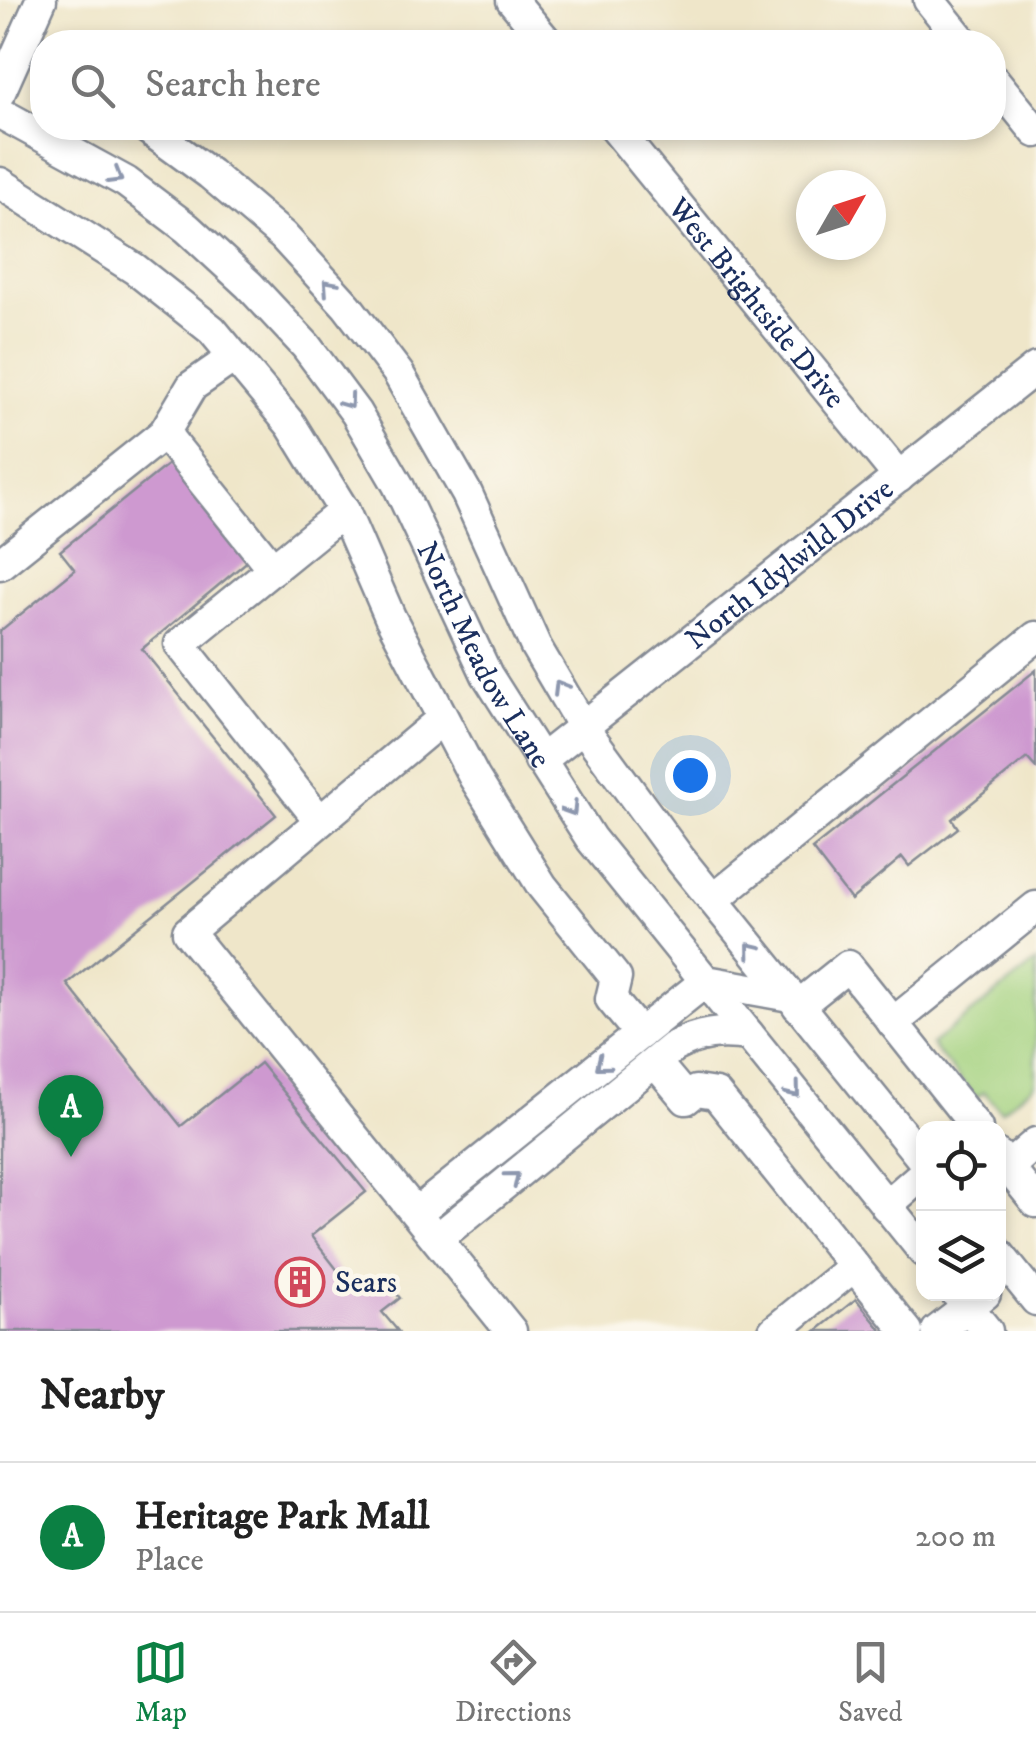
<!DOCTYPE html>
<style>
:root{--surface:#fff;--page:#f2f2f2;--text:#222;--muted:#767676;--line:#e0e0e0;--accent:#0b8043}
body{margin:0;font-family:"IM FELL DW Pica",serif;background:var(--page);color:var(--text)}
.controls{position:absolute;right:30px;bottom:30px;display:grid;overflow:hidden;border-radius:20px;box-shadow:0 5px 15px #0003}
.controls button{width:90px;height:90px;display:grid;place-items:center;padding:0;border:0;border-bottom:2px solid var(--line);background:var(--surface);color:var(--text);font:50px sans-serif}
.compass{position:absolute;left:796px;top:170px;width:90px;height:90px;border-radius:50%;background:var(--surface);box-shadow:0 5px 15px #0003;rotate:51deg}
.you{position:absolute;left:690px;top:775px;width:35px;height:35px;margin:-25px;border:8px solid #fff;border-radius:50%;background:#1a73e8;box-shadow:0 0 0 15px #1a73e833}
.badge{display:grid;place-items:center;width:65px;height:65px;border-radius:50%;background:var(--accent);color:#fff;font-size:32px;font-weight:700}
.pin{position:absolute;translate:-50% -82px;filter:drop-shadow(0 2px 5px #0008)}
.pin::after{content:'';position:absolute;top:52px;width:35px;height:30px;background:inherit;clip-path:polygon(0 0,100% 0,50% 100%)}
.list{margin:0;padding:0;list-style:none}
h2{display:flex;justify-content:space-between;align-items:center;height:130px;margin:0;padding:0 40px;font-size:42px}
h2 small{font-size:32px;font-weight:400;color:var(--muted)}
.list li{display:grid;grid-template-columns:65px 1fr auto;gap:30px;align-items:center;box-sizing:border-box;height:150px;padding:0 40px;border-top:2px solid var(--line)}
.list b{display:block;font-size:38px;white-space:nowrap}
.list p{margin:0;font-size:32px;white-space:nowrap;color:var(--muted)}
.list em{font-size:32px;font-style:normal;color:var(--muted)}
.icon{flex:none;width:55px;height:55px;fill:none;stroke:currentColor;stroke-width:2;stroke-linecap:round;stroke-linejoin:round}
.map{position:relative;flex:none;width:1036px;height:1331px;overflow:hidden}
.search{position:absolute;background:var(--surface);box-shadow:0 5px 15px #0003;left:30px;right:30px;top:30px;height:110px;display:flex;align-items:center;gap:25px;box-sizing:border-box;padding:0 35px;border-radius:40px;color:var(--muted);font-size:38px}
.sheet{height:280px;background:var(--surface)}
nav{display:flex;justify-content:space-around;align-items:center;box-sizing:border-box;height:140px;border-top:2px solid var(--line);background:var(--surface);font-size:28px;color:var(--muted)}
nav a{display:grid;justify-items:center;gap:5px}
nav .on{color:var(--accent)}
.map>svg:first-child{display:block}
</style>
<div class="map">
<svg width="1036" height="1331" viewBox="0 0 1036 1331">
<rect width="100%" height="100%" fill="#fbf7ec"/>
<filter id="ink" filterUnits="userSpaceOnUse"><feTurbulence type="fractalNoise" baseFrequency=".01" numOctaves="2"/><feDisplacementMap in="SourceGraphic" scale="20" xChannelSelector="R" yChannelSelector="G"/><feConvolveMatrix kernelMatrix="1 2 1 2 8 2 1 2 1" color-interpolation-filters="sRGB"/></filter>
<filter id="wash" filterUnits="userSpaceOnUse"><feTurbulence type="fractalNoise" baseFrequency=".0048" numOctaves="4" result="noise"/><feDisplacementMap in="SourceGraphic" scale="40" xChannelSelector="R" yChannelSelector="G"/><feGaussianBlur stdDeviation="2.25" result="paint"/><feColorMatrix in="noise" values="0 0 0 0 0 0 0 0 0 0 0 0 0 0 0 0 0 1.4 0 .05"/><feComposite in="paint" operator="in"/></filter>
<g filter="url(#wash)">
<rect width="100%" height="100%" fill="#efe6c9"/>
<path fill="#a3d17e" stroke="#5f806e" stroke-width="2.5" d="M1036,962V1080L1034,1085L1001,1111L984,1092L976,1098L931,1045Z"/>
<g id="blocks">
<g fill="#ce99d0">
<path d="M172,461L250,559L142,649L276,815L67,984L181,1126L260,1063L366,1192L311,1236L353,1290L368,1278L373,1285L383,1277L400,1298L382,1312L398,1331H0V631L75,570L60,551Z"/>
<path d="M1036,670V768L1027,758L952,819L958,828L909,866L902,857L851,900L812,849Z"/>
<path d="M856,1299L882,1331H816Z"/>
</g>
</g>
</g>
<g filter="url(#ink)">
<use href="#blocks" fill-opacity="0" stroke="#858a94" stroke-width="2.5"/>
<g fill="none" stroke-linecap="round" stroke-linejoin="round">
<g stroke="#858a94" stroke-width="35">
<g id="minor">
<path d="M512,0L547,42"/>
<path d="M929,0L963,42"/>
<path d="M994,80L1036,132"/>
<path d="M0,92L41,0"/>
<path id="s1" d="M0,113L126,182L187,228L249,285L306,346L356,413L398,485L487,675L591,839L924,1252"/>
<path d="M147,128L210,174L283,236L347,306L398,373L467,494L536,647L583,727L680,859L924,1161"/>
<path id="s2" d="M615,128L899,477"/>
<path d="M0,183L135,269L212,330L291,425L344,511L390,617L474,777L542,886L616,978L611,999L640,1034"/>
<path d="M164,433L273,569"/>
<path d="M0,564L164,433L192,386L234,357"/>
<path d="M442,719L188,932L511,1331"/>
<path id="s3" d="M540,761L1036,368"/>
<path d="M320,821L180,644L344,511"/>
<path d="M713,900L1036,637"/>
<path d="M798,1006L848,966L977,1128"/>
<path d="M893,1023L1036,907"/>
<path d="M655,1062L686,1099L696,1091L716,1094L854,1266L774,1331"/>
<path d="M998,1155L1036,1202"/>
<path d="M1008,1167L1036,1143"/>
<path d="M886,1206L924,1173"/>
<path d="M416,1213L706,981L790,996"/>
<path d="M437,1239L673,1047C700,1033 719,1031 749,1035"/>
<path d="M998,1253L1036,1300"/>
<path d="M854,1266L907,1331"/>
<path d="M957,1294L987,1331"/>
<path d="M937,1331L985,1294"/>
</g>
</g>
<use href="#minor" stroke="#fff" stroke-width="30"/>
</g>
<defs><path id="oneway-chevron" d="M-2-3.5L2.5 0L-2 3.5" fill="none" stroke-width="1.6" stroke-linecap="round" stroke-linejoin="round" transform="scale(2.5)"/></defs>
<g stroke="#8d97ae">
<use href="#oneway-chevron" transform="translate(116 177) rotate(31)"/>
<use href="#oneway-chevron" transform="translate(329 286) rotate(-132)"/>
<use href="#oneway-chevron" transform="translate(348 402) rotate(54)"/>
<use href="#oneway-chevron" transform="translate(560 687) rotate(-121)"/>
<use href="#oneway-chevron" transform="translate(571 809) rotate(57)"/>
<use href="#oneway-chevron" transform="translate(752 949) rotate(-129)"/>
<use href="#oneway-chevron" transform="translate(602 1064) rotate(141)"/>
<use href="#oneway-chevron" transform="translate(794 1091) rotate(51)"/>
<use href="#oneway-chevron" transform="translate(513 1178) rotate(-39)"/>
</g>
</g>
<defs>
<g id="building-ring" transform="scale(2.5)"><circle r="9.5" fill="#fbf7ec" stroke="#d1495b" stroke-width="1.5"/><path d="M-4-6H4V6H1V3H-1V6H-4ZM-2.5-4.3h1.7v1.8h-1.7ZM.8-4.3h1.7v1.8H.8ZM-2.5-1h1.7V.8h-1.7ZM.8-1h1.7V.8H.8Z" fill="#d1495b"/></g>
</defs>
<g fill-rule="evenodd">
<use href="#building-ring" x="300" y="1282"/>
</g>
<g text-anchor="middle" stroke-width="9" stroke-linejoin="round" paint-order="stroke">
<g font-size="30" fill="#1b2f5e" stroke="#fbf7ec">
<text dy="10" stroke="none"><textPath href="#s2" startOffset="225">West Brightside Drive</textPath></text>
<text dy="10" stroke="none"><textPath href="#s3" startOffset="318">North Idylwild Drive</textPath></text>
<text dy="10" stroke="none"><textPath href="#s1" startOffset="745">North Meadow Lane</textPath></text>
</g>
<g font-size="30" fill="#1b2f5e" stroke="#fbf7ec" text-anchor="start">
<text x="335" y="1292">Sears</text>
</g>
</g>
</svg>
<div class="controls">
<button><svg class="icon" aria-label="locate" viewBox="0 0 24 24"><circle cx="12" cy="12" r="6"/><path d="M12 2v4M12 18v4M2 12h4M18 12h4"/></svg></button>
<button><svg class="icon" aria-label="layers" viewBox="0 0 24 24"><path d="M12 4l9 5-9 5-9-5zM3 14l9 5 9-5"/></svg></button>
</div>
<svg class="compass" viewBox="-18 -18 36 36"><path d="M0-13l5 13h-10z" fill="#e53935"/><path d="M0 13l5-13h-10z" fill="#767676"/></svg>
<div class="you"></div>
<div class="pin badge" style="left:71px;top:1157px">A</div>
<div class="search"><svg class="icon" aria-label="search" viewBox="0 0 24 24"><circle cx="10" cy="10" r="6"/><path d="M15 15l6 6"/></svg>Search here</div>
</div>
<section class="sheet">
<h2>Nearby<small></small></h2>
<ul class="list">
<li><span class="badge">A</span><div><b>Heritage Park Mall</b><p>Place</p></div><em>200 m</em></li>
</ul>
</section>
<nav>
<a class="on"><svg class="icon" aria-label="map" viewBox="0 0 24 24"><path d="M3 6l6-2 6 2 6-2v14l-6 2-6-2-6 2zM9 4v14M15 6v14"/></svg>Map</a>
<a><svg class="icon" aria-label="directions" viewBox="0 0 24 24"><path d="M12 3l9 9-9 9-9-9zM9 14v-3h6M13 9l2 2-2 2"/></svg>Directions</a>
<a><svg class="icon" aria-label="saved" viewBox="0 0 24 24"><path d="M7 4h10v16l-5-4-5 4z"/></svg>Saved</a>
</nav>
